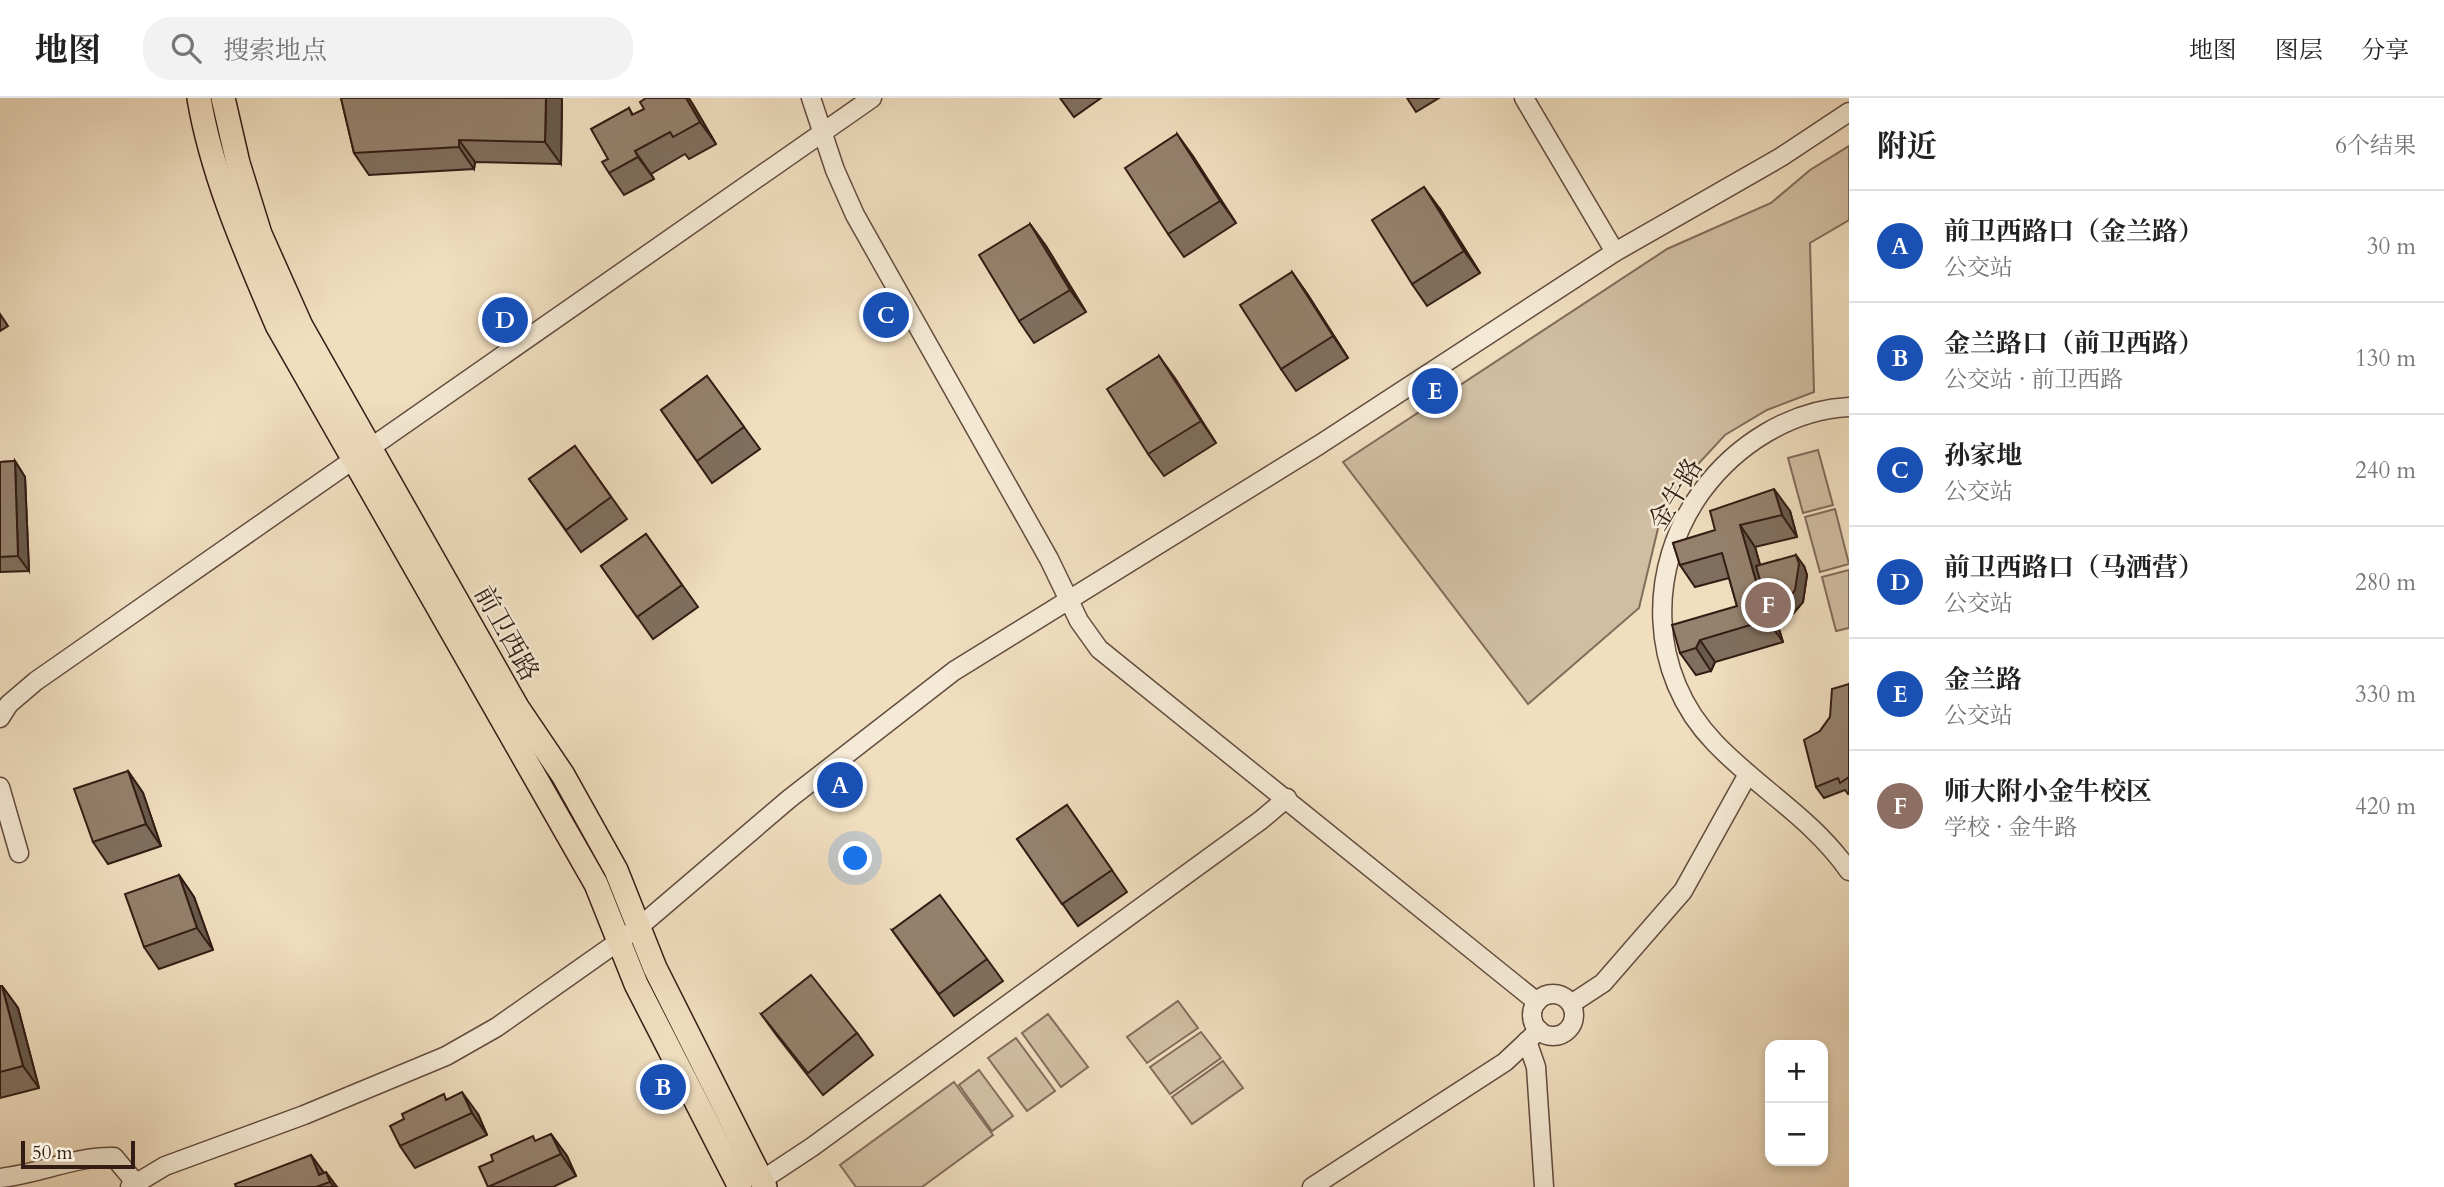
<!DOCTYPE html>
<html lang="zh">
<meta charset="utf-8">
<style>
:root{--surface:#fff;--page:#f2f2f2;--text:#222;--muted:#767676;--line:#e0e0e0;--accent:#8f2418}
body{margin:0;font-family:Cardo,"Noto Serif SC",serif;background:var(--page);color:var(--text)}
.controls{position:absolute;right:21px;bottom:21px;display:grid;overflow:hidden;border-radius:14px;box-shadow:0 4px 10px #0003}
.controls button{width:63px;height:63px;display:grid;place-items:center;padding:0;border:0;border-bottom:2px solid var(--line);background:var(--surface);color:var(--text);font:35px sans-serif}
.scale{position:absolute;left:21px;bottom:18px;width:114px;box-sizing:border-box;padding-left:7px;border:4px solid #331c14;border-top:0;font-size:19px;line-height:24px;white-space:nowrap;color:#331c14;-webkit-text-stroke:5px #f5ead5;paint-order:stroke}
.you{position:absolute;left:856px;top:761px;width:24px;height:24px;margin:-18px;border:5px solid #fff;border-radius:50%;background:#1a73e8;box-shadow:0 0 0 10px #1a73e833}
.badge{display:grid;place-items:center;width:46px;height:46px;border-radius:50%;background:var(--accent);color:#fff;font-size:23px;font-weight:700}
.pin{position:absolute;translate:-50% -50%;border:4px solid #fff;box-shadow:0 2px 7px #0006}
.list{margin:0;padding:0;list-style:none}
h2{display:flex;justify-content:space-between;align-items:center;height:91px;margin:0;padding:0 28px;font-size:30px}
h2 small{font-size:23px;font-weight:400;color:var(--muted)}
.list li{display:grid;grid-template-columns:46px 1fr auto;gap:21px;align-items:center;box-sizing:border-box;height:112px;padding:0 28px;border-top:2px solid var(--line)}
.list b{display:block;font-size:26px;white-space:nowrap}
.list p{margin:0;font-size:23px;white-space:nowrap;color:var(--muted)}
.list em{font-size:23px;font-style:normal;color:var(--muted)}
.icon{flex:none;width:38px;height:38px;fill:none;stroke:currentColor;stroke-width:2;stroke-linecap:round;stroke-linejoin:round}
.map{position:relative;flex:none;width:1849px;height:1089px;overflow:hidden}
header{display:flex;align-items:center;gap:42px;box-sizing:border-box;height:98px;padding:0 35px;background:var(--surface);border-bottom:2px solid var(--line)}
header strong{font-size:33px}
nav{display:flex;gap:38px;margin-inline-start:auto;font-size:24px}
.search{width:490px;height:63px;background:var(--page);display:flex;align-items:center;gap:18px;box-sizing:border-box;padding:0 24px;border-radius:28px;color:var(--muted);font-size:26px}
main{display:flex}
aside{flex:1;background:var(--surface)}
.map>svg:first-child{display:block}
</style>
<header>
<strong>地图</strong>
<div class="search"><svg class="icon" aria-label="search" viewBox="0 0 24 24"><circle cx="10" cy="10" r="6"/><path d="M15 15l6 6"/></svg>搜索地点</div>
<nav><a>地图</a><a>图层</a><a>分享</a></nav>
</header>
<main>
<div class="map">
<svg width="1849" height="1089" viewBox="0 0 1849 1089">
<rect width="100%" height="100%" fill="#f0debf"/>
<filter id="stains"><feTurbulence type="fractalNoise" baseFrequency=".00286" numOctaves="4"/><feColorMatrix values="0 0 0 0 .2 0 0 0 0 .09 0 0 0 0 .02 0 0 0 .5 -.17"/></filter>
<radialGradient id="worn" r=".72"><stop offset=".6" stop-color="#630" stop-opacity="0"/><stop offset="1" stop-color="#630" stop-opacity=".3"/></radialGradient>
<g fill="#d0bda2" stroke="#826c5b" stroke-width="2">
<path d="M1849,48V122L1810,145L1814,294L1767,312L1725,337L1686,379L1660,422L1639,510L1528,606L1343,364L1667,151L1771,105L1810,72Z"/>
<path d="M1818,352L1833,407L1803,415L1788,360Z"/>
<path d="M1835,411L1849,466L1820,474L1805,419Z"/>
<path d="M1849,472V530L1836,533L1822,479Z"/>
<path d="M1178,903L1198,930L1147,965L1127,939Z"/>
<path d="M1048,916L1088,969L1061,989L1022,935Z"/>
<path d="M1201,934L1221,960L1170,996L1150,969Z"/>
<path d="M1016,940L1055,993L1027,1013L988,960Z"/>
<path d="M1223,963L1243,990L1192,1026L1172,999Z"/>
<path d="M979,972L1013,1018L992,1033L959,987Z"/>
<path d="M954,984L993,1037L922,1089H856L840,1067Z"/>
</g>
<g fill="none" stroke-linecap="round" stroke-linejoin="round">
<g stroke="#624c3f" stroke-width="21">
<g id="minor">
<path d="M811,0L835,72L855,117L1049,461L1079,523L1099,551L1537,904"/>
<path d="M1524,0L1615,154"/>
<path d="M1849,309C1790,312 1736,347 1702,393C1646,470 1648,576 1715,645C1759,691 1812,720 1849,773"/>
<path d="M0,620L9,606L36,583L872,0"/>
<path d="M0,689L19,755"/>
<circle cx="1553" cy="917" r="21"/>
<path d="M1571,906L1603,885L1683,793L1748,676"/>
<path d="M1527,943L1536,969L1544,1089"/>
<path d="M0,1080C39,1076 75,1058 114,1059L135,1084"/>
<path d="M762,1082L812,1049L1261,722L1287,700"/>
<path d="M130,1089L165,1068L304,1017L446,958L497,929L639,829L789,701L954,573L1319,347L1615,154L1781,59L1849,14"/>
<path d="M1312,1089L1505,964L1539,932"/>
</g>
</g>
<g stroke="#331c14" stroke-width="26">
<g id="major">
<path d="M199,0C212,78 246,154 277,227L596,786L636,886L740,1089"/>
<path d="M223,0L238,65L260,136L301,228L517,609L563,677L616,772L655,870L765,1089"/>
</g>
</g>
<use href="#minor" stroke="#f5ead5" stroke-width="18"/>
<use href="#major" stroke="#f0debf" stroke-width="23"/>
</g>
<g fill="#806f5e" stroke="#331c14" stroke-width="2">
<path d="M341,0H562L561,66L475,64L474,71L369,77L354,55Z"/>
<path d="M1060,0H1101L1074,19Z"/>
<path d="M1407,0H1439L1416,14Z"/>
<path d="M692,5L716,46L689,61L685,56L651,76L654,81L624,97L609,75L608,61L629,10L633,17Z"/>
<path d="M1177,36L1236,125L1184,159L1168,136Z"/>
<path d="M1440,111L1480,175L1427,208L1412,186Z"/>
<path d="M1030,126L1046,148L1086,214L1034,245L1019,223Z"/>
<path d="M1292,174L1308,197L1348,260L1296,293L1281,271Z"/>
<path d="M0,216L8,228L0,233Z"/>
<path d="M1159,258L1216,345L1164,378L1148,356Z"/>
<path d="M707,278L760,351L712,385L661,312Z"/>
<path d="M575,348L627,421L581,454L529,381Z"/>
<path d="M15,363L25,379L29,473L0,474V364Z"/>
<path d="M1790,413L1797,439L1755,449L1760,467L1804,468L1807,477L1803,504L1792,517L1777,525L1783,544L1715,564L1711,573L1696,577L1680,555L1737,508L1729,480L1695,489L1680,467L1673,445Z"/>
<path d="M646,436L698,509L653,541L601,468Z"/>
<path d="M1849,586V696H1848L1845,692L1824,700L1816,689L1820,633L1830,619Z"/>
<path d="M128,673L143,695L161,748L108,766L93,744Z"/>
<path d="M1067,707L1127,794L1078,828L1017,741Z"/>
<path d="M179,777L194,799L213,852L159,871L144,849Z"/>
<path d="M892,832L987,861L1003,883L954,918Z"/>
<path d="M0,888H2L18,910L39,990L0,1000Z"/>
<path d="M761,916L857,935L873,957L823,997L777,938Z"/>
<path d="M447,1001L478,1016L487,1037L415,1070L400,1048L404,1021Z"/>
<path d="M551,1036L567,1058L576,1078L553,1089H488L536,1043Z"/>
<path d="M311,1057L324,1075L337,1089H236Z"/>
</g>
<g fill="#685a4c" stroke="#331c14" stroke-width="2">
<path d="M546,0H562L561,66L545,44Z"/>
<path d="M686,0H689L692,5L716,46L700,24Z"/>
<path d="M1177,36L1193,58L1236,125L1220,103Z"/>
<path d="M459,42L475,64L474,71L459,49Z"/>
<path d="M635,53L651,76L654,81L638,59Z"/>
<path d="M1424,89L1440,111L1480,175L1464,153Z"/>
<path d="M1030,126L1046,148L1086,214L1070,192Z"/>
<path d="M1292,174L1308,197L1348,260L1333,238Z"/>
<path d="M1159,258L1175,280L1216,345L1201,323Z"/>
<path d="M15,363L25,379L29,473L18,458Z"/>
<path d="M1774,391L1790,413L1797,439L1782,417Z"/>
<path d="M1740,427L1755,449L1773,512L1769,514L1777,525L1783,544L1767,522Z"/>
<path d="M1796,457L1804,468L1807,477L1803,504L1792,517L1784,506Z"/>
<path d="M1700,542L1715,564L1711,573L1696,550Z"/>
<path d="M128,673L143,695L161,748L146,726Z"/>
<path d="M179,777L194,799L213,852L197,830Z"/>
<path d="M2,888L18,910L39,990L23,968Z"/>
<path d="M462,994L478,1016L487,1037L472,1015Z"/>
<path d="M551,1036L567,1058L576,1078L561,1056Z"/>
<path d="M311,1057L327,1079L319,1077Z"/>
<path d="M326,1074L337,1089H334L330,1084Z"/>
</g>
<g fill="#95816d" stroke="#331c14" stroke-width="2">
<path d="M341,0H546L545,44L459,42V49L354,55Z"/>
<path d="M646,0H686L700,24L673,39L670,34L635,53L638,59L609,75L602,64L608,61L591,31L629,10L632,17L644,11L640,4Z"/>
<path d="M1177,36L1220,103L1168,136L1125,70Z"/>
<path d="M1424,89L1464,153L1412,186L1372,122Z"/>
<path d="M1030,126L1070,192L1019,223L979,157Z"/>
<path d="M1292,174L1333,238L1281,271L1240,207Z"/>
<path d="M1159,258L1201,323L1148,356L1107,291Z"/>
<path d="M707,278L744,329L697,363L661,312Z"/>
<path d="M575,348L611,399L566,432L529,381Z"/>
<path d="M15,363L18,458L0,459V364Z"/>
<path d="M1774,391L1782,417L1740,427L1767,522L1700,542L1696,550L1680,555L1672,527L1737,508L1722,455L1680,467L1673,445L1715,432L1710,413Z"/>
<path d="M646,436L682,487L637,519L601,468Z"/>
<path d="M1796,457L1799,466L1795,492L1784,506L1769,514L1756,468Z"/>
<path d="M1849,586V679L1840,685L1838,680L1816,689L1804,642L1820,633L1830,619L1832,591Z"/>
<path d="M128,673L146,726L93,744L74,691Z"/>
<path d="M1067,707L1112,772L1062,806L1017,741Z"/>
<path d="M179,777L197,830L144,849L125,796Z"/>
<path d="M940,797L987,861L939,896L892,832Z"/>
<path d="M811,877L857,935L808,975L761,916Z"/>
<path d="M0,888H2L23,968L0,974Z"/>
<path d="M462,994L472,1015L400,1048L390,1028L404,1021L402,1016L444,996L446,1002Z"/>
<path d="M551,1036L561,1056L488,1089L479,1069L493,1063L491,1057L533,1038L535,1043Z"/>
<path d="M311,1057L319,1077L326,1074L330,1084L316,1089H236L235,1086Z"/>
</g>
<g text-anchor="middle" stroke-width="5" stroke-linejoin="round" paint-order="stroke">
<g font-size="26" fill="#331c14" stroke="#f5ead5">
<text transform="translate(1675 396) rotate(-59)" y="9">金牛路</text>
<text transform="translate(507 535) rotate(61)" y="9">前卫西路</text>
</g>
</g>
<rect width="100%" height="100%" filter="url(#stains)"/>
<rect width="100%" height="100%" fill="url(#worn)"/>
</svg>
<div class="controls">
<button>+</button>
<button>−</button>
</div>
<div class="scale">50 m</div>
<div class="you"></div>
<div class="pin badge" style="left:840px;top:687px;background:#1a4fb4">A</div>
<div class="pin badge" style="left:663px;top:989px;background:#1a4fb4">B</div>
<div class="pin badge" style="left:886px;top:217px;background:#1a4fb4">C</div>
<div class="pin badge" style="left:505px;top:222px;background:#1a4fb4">D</div>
<div class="pin badge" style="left:1435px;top:293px;background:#1a4fb4">E</div>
<div class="pin badge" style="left:1768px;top:507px;background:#8d6e63">F</div>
</div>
<aside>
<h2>附近<small>6个结果</small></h2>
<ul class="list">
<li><span class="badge" style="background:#1a4fb4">A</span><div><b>前卫西路口（金兰路）</b><p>公交站</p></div><em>30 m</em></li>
<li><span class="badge" style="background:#1a4fb4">B</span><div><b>金兰路口（前卫西路）</b><p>公交站 · 前卫西路</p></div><em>130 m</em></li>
<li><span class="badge" style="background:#1a4fb4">C</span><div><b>孙家地</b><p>公交站</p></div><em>240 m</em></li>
<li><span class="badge" style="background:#1a4fb4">D</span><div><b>前卫西路口（马洒营）</b><p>公交站</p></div><em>280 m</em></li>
<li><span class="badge" style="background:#1a4fb4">E</span><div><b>金兰路</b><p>公交站</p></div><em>330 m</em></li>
<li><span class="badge" style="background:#8d6e63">F</span><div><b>师大附小金牛校区</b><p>学校 · 金牛路</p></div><em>420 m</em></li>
</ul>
</aside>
</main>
